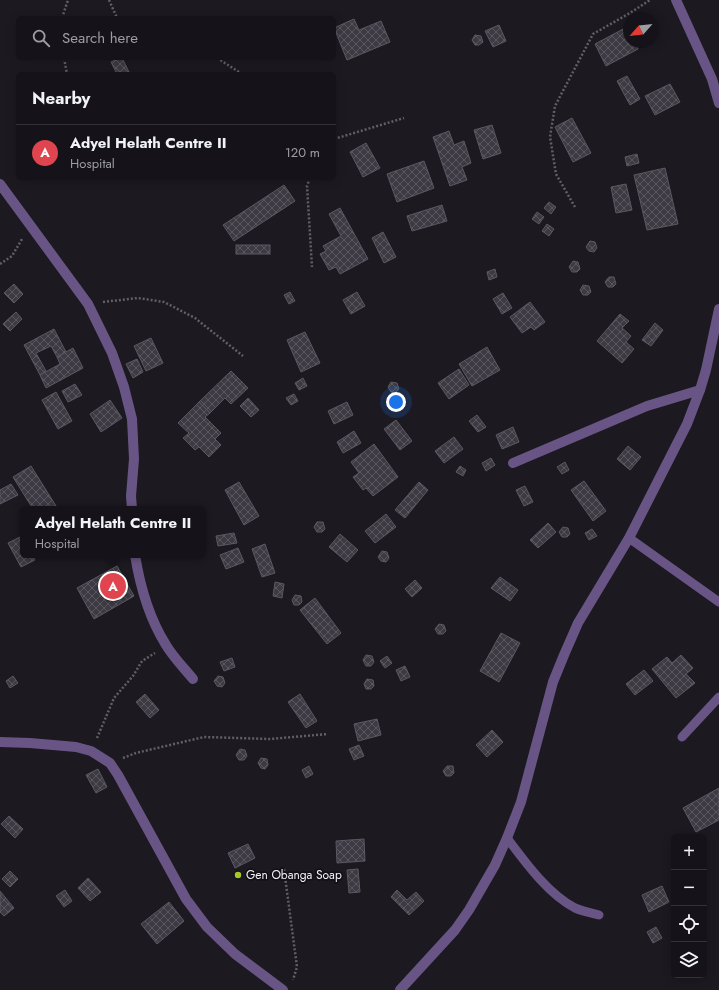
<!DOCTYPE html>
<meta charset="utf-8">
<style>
:root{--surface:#151319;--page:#1e1c22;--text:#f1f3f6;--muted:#9d9ea2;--line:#343238;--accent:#0b8043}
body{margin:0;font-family:Jost,sans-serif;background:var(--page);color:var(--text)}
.controls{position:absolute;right:12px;bottom:12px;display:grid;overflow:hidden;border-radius:6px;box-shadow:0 2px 10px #0003}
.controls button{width:36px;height:36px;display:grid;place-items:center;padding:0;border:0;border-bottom:1px solid var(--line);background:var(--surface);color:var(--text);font:20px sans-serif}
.compass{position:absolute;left:623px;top:12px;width:36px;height:36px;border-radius:50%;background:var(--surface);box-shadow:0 2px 10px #0003;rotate:243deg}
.you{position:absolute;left:396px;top:402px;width:14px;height:14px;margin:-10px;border:3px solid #fff;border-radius:50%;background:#1a73e8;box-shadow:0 0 0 6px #1a73e833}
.badge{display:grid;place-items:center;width:26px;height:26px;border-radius:50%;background:var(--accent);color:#fff;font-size:13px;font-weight:700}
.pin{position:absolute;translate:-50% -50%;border:2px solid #fff;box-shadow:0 1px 4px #0006}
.popup{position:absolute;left:20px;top:506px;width:186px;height:52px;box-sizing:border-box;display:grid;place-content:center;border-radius:6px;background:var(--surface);filter:drop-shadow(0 1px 3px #0005);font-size:13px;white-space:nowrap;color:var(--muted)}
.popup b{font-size:15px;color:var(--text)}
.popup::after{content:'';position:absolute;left:50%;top:100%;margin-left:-8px;border:8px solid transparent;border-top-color:var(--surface)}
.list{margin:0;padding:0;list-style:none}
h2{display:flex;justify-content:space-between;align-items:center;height:52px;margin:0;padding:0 16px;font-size:17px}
h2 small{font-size:13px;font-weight:400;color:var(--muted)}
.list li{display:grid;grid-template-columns:26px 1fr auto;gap:12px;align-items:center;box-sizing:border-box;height:56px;padding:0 16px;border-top:1px solid var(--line)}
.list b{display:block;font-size:15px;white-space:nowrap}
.list p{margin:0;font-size:13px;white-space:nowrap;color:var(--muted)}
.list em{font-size:13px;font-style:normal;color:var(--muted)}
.icon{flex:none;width:22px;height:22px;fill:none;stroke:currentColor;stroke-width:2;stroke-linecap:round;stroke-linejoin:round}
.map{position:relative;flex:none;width:719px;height:990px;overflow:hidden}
.search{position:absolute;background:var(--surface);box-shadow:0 2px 10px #0003;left:16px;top:16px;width:320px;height:44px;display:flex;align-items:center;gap:10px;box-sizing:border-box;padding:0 14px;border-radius:6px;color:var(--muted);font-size:15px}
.panel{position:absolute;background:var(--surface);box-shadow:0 2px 10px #0003;left:16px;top:72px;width:320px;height:108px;border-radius:6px}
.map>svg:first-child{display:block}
</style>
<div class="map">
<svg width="719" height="990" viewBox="0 0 719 990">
<defs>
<pattern id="building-cross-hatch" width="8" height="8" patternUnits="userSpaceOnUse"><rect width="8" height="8" fill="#3d3a43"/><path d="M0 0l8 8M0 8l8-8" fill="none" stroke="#5a575f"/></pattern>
</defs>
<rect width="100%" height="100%" fill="#1c1921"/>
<g fill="url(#building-cross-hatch)" stroke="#5c5863">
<path d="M354,19L359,30L381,21L390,42L347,60L334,28Z"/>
<path d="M499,25L506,41L493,47L485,31Z"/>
<path d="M627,27L629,31V42H635L638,49L606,66L595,44Z"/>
<path d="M475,35L481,36L483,42L479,45H475L472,40Z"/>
<path d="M120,58H122L130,74H117L111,62Z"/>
<path d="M627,76L640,99L630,105L617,81Z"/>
<path d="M670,84L680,102L655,115L645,96Z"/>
<path d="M572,118L591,153L573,162L555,127Z"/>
<path d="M492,125L501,153L483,159L474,130Z"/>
<path d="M449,131L454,145L464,141L471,163L462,167L467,180L450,186L433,137Z"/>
<path d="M366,143L380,168L363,177L350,152Z"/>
<path d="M637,154L639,163L627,166L625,157Z"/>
<path d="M424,161L434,188L397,202L387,174Z"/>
<path d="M665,168L678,224L647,230L634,175Z"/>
<path d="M626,184L632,210L616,213L611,187Z"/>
<path d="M284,185L295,201L234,241L223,225Z"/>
<path d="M549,202L556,207L551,214L544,208Z"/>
<path d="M442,205L447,221L412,231L407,216Z"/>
<path d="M340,208L368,259L340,274L336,267L329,270L320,254L326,251L323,246L341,236L329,214Z"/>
<path d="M537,212L544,217L539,224L532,219Z"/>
<path d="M547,224L554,229L549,236L542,231Z"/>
<path d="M383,232L396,257L384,263L372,238Z"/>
<path d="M590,241L595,242L597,248L594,252L589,251L586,247Z"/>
<rect x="236" y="245" width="34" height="9"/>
<path d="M573,261L578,262L580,269L577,272H572L569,267Z"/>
<path d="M495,269L497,277L489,280L487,272Z"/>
<path d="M609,277H614L616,284L613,287H608L605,282Z"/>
<path d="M14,284L23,294L14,303L4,293Z"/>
<path d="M583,285L589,286L591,292L588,295H583L580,290Z"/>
<path d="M290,292L295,301L289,304L284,295Z"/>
<path d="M357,292L365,306L351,314L343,300Z"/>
<path d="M503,293L512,308L502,314L493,299Z"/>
<path d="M530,302L545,322L534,330L531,327L522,333L510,317Z"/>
<path d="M16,312L22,319L10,331L3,324Z"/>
<path d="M620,314L629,321L622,328L631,336L626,342L634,349L622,363L597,341Z"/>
<path d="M655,323L663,330L651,346L642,340Z"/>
<path d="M54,329L66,352L57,357L51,346L36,353L46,371L40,375L24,345Z"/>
<path d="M305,332L320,363L301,372L287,340Z"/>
<path d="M151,338L163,363L146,371L134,346Z"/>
<path d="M487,347L500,370L472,386L459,364Z"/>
<path d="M73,348L83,368L46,388L40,375L60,364L57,357Z"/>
<path d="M137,359L143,372L133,378L126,364Z"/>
<path d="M459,369L469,385L449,399L438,383Z"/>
<path d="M231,371L248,388L231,404L225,398L210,413L199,402Z"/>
<path d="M303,378L307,386L299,390L295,383Z"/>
<path d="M391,382L397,383L399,389L395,393L391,392L388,387Z"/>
<path d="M75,384L82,395L68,402L62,391Z"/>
<path d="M56,392L72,421L58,429L42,400Z"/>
<path d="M294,394L298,401L291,405L286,398Z"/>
<path d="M248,398L259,410L251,417L240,406Z"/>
<path d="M110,400L122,418L101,432L90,414Z"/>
<path d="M199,402L210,413L205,417L221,433L215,439L221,445L209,457L199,447L195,450L183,438L189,433L178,423Z"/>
<path d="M347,402L353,415L334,424L328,411Z"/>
<path d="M477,415L486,427L478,432L469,421Z"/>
<path d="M396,420L412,441L400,450L384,429Z"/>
<path d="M513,427L519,442L502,449L496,435Z"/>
<path d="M354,431L361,443L343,453L337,442Z"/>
<path d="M454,437L463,449L444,463L435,451Z"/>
<path d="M374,444L398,477L373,496L366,488L363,490L353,477L359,473L351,462Z"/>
<path d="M628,446L641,457L630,470L617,459Z"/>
<path d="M491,458L495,465L486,471L482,463Z"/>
<path d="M565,462L569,470L562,474L557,467Z"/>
<path d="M31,466L56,506L50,509H33L13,477Z"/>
<path d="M460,466L466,470L463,476L456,472Z"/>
<path d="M584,481L606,511L593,521L571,490Z"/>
<path d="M239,482L259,516L244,525L225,490Z"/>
<path d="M419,482L428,490L405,518L395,510Z"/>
<path d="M11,484L18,495L0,504V490Z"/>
<path d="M525,486L533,502L524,506L516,490Z"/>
<path d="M386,514L396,527L375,543L365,531Z"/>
<path d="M317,522H323L325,529L322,532H317L314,527Z"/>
<path d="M548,523L556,532L538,548L530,540Z"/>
<path d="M563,527L568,528L570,534L567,537H562L559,532Z"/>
<path d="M592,529L597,536L589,540L585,533Z"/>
<path d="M234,533L237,543L218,546L216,536Z"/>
<path d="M340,534L358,550L347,562L329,547Z"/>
<path d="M22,536L23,538V555H32L35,560L21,567L8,543Z"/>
<path d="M265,544L275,573L262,577L252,549Z"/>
<path d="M238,548L244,562L226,569L220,555Z"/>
<path d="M382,551L387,552L389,558L386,562L381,561L378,557Z"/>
<path d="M117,566L134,596L94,619L77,588Z"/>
<path d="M500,577L518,590L510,601L491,588Z"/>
<path d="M415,580L422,588L412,597L405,589Z"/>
<path d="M275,582L284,584L282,598L273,596Z"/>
<path d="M295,595L301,596L302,602L299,605H294L292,600Z"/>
<path d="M315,598L341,633L327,644L300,610Z"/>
<path d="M439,624L444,625L446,631L443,634H438L435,629Z"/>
<path d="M501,633L520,643L499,682L480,671Z"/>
<path d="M366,655L372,656L374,662L371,666H366L363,660Z"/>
<path d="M681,655L693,668L686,674L695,683L676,698L652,669L667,657L672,663Z"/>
<path d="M387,656L392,663L385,668L380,661Z"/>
<path d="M232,658L235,667L224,671L220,662Z"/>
<path d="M405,666L410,677L401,681L396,670Z"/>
<path d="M644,670L653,681L635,695L626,684Z"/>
<path d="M13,676L18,683L10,688L6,681Z"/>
<path d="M218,676L223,677L225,683L222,687L217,686L214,681Z"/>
<path d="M367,679L373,680L374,686L371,689H366L364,684Z"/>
<path d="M145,694L159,710L150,718L136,702Z"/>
<path d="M300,694L317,721L306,728L288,702Z"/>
<path d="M377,719L381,735L358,741L354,724Z"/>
<path d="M492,730L503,742L487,757L476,745Z"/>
<path d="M359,745L364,756L354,760L349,749Z"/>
<path d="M240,749L245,750L247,756L244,760H239L236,755Z"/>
<path d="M261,758L267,759L268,765L265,769L261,768L258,763Z"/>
<path d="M309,766L313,774L306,778L302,770Z"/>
<path d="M447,766H453L454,773L451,776H446L443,771Z"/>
<path d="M98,769L107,787L96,793L86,775Z"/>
<path d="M719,788V820L696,832L683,808Z"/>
<path d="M9,816L23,829L15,838L1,824Z"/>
<path d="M364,839L365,861L337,863L336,841Z"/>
<path d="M248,844L255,858L235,868L228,853Z"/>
<path d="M358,869L360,892L349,893L347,870Z"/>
<path d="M10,871L18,879L10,887L2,879Z"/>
<path d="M88,878L101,892L90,901L78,888Z"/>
<path d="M662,886L669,902L649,912L642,895Z"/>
<path d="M65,890L72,901L64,907L56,896Z"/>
<path d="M397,890L407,900L416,892L424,901L409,915L391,897Z"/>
<path d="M0,891L14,908L4,916L0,912Z"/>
<path d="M169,902L184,921L157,944L141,924Z"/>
<path d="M656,927L662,938L653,943L647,932Z"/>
</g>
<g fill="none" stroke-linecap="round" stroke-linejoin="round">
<g stroke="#625f67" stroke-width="2.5" stroke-dasharray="2 2" stroke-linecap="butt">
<path d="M109,0L117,18"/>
<path d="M62,18L68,0"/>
<path d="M64,58L67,74"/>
<path d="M217,58L239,72V74"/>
<path d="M334,139L404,118"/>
<path d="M310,178L307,186L312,267"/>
<path d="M575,207L556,174L550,137L555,106L593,34L630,13L650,0"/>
<path d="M0,264L12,256L22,239"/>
<path d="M103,302L138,298L164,302L195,318L243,356"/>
<path d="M97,738L114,698L133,676L142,661L155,653"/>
<path d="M123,758L136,753L204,737L270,739L328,734"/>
<path d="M284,869L297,967L293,980"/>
</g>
<g stroke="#695585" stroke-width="9">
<path d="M629,538L719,602"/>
<path d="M682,737L719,697"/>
<path d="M507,838C525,862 548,894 575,908C582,911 591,913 599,915"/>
</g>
<g stroke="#695585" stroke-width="10">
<path d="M0,184L88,304L112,353L124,387L132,419L134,459L131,496L132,509"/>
<path d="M513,463L647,406L700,390"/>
<path d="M135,555C140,586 149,618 166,645C173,657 184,668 193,679"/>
<path d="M0,742L30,743L76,747L91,751L110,763L118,775L186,899L207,927L235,954L283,990"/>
</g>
<g stroke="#695585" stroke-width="10">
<path d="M676,0L712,79L719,103"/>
<path d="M400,990L455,930L469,910L495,865L507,838L521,802L553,682L564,655L578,623L629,538L687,424L700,390L706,370L719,309"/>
</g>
</g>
<circle fill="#a3c926" stroke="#131018" stroke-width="1.5" cx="238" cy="875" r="4"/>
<g text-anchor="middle" stroke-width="3.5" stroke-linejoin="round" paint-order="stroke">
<g font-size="12" fill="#f3f1f7" stroke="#131018" text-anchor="start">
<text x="246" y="879">Gen Obanga Soap</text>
</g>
</g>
</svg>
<div class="controls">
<button>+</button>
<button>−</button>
<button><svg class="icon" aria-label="locate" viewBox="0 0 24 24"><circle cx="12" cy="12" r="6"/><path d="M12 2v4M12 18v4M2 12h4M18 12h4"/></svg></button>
<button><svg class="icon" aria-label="layers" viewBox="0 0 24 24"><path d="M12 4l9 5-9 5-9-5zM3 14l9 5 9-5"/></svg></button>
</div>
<svg class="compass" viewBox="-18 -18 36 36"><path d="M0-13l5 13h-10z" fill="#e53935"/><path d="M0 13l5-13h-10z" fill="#9d9ea2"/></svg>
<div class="you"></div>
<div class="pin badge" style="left:113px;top:586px;background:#e0444e">A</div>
<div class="popup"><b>Adyel Helath Centre II</b>Hospital</div>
<div class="search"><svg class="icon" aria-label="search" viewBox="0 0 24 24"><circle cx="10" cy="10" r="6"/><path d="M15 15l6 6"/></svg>Search here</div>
<section class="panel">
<h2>Nearby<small></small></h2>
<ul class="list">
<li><span class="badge" style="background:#e0444e">A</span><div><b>Adyel Helath Centre II</b><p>Hospital</p></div><em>120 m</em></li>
</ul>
</section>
</div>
